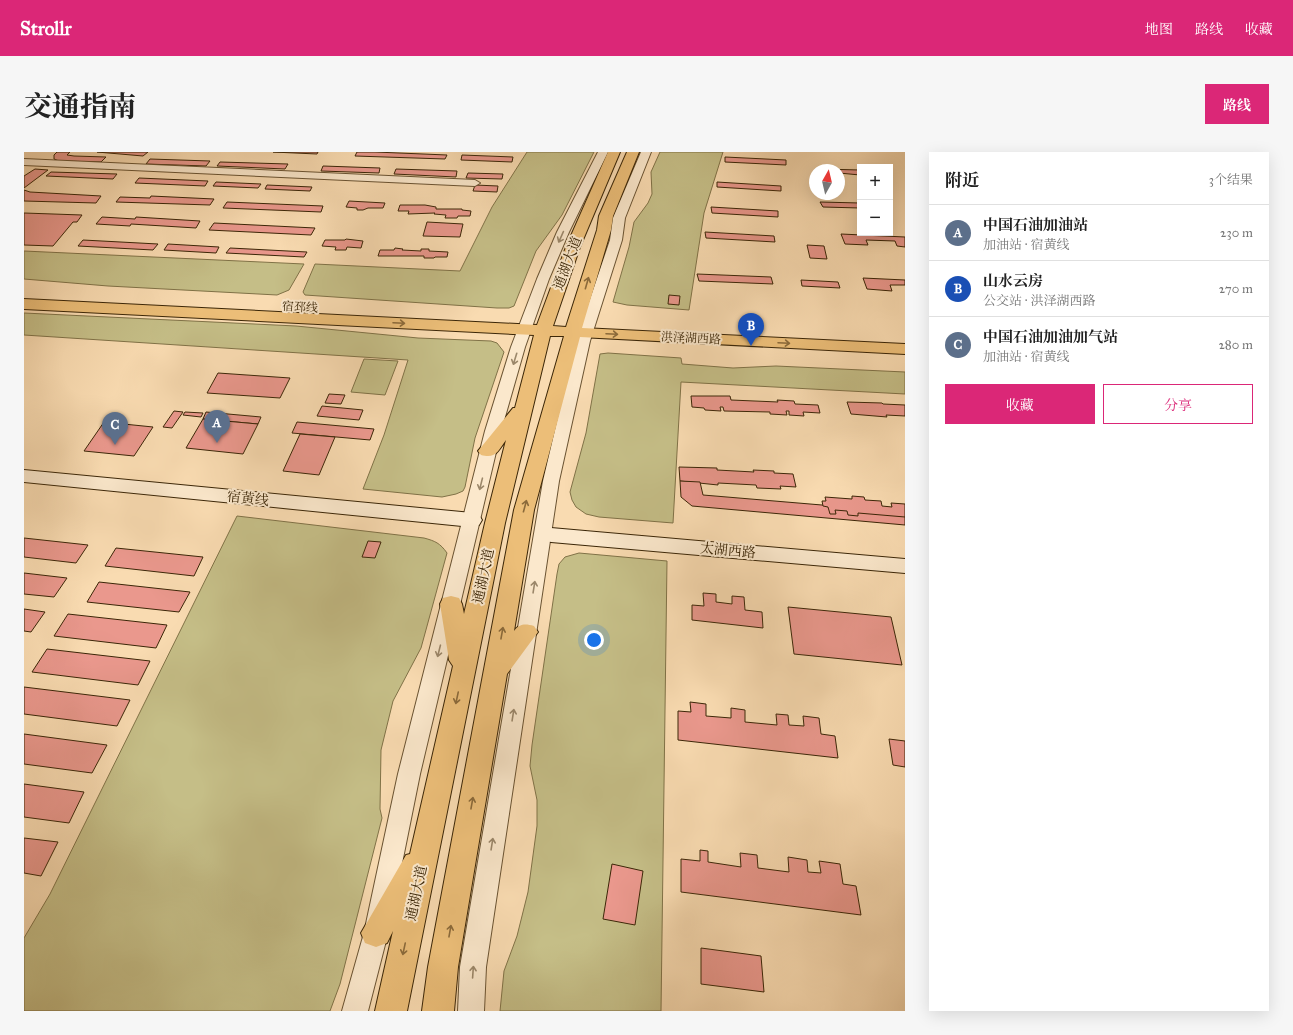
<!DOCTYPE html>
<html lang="zh">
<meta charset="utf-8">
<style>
:root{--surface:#fff;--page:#f6f6f6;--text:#222;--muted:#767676;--line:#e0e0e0;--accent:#db2777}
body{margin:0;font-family:"IM FELL Great Primer","Noto Serif SC",serif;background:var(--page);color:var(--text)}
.controls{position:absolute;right:12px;top:12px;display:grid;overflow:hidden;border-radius:0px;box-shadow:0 4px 16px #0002}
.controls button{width:36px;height:36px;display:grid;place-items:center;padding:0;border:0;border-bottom:1px solid var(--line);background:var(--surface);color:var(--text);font:20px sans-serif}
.compass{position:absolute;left:785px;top:12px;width:36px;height:36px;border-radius:50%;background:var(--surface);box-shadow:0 4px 16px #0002;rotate:8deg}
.you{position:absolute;left:570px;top:488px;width:14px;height:14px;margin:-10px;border:3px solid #fff;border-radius:50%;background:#1a73e8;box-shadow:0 0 0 6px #1a73e833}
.badge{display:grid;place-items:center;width:26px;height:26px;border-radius:50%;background:var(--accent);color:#fff;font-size:13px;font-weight:700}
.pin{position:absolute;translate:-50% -33px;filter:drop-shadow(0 1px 2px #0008)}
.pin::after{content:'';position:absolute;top:21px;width:14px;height:12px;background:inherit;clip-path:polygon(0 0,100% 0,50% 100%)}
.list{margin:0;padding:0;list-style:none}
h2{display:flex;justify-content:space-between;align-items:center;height:52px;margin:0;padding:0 16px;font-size:17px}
h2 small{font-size:13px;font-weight:400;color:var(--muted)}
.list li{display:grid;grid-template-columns:26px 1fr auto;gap:12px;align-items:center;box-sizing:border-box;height:56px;padding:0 16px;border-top:1px solid var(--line)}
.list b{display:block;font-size:15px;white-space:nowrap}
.list p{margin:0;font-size:13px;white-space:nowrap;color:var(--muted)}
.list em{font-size:13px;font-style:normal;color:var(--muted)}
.actions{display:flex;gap:8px;padding:12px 16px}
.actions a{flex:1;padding:9px 0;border:1px solid var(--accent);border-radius:0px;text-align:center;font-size:14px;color:var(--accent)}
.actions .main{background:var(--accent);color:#fff}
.map{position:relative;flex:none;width:881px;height:859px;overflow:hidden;border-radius:0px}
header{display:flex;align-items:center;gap:24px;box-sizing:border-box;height:56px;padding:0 20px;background:var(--accent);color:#fff}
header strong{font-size:19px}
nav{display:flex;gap:22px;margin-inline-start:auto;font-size:14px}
.intro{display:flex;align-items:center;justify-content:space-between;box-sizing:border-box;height:96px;padding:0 24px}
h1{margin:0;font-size:28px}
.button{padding:10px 18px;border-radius:0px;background:var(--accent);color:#fff;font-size:14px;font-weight:700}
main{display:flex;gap:24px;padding:0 24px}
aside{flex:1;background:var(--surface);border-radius:0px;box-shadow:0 4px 16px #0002}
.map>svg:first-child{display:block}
</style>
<header>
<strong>Strollr</strong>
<nav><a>地图</a><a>路线</a><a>收藏</a></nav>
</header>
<div class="intro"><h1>交通指南</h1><a class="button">路线</a></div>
<main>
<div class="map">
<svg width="881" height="859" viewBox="0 0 881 859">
<rect width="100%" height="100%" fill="#f9dbb1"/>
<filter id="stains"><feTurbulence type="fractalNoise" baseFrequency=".005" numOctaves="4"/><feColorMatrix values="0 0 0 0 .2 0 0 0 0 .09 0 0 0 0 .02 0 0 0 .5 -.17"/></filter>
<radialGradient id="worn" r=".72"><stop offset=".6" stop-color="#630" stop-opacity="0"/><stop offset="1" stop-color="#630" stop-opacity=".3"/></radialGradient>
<g fill="#c5be87" stroke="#807247">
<path d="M503,0H570L538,63L512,99L490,154L485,156H473L281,143L279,140L291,112L436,119L468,55Z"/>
<path d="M636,0H699L680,61L665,158L603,153L589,150L605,95L610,70L624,51L628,42L627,20Z"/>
<path d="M0,99L280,112L265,138L253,143L84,134L0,127Z"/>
<path d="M0,161L272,174L394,186L467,189L473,191L480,200L451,286L441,335L439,339L432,342L418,345L339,337L360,283L384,208L0,183Z"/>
<path d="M584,201L657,206L658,212L709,216L752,214L881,220V242L657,230L649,371L575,365L562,362L552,355L548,348L546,340L562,281L576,202Z"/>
<path d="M340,207L374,209L361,243L327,240Z"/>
<path d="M213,364L400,386C411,389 416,391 423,401L397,496L369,549L357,598L356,657L358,666L316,832L306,859H0V786L26,742Z"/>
<path d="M555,401L643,409L637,859H476L480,819L493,784L504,740L513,674V648L506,614L508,593L533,422L535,412L541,405Z"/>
</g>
<g fill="#ea988d" stroke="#3b2607">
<path d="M33,0H46L43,3L50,4L82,5L77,10L35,9L30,7V3Z"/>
<path d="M73,0H124L119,4Z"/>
<path d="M249,0H294L293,2Z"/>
<path d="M333,0H351L423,3L421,7L331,4Z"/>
<path d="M438,3L489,5L488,10L437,8Z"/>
<path d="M701,5L762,8V13L701,10Z"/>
<path d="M126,7L186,9L182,14L122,12Z"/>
<path d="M196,10L264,12L261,17L193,14Z"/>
<path d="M299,14L356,16L355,21L297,19Z"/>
<path d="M11,17L24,18L0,36V24Z"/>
<path d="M372,17L433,19L432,25L370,22Z"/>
<path d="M797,17L836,18V23L815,21V18H797Z"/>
<path d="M27,20L93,22L89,27L22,24Z"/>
<path d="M444,21L479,22L478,27L442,26Z"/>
<path d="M115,26L184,29L181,34L111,31Z"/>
<path d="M192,30L237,32L234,36L189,34Z"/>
<path d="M693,30L757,34V39L693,35Z"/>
<path d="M243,33L288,35L286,39L241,37Z"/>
<path d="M451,33L474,34L473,40L449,39Z"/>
<path d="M0,38L6,40L77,44L72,51L0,49Z"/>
<path d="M127,44L190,47L186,53L92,50L96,45L126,46Z"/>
<path d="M325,49L361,51L359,56H344L339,58H333V56L322,55Z"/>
<path d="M203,50L299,54L297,60L199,56Z"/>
<path d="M796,50L836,51V56L799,55Z"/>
<path d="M376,53H401L412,55V57H438V58L447,59L446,64H434L433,66H421L422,63L410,62L411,61L384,62L385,59H374Z"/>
<path d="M687,55L754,59V65L688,61Z"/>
<path d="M0,61L58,63L53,70H49L29,94L0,93Z"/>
<path d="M78,65L111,67L112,65L176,69L172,76L107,72L106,74L72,72Z"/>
<path d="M403,70L439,72L436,85L399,84Z"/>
<path d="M190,71L291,76L287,83L185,78Z"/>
<path d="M681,80L750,84L751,90L682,86Z"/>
<path d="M817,82L881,85V95L873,94L871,89L842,88L844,93L821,92Z"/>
<path d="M322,87L339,89L337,96L323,95L322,98H311L312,95L298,94L301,88H321Z"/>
<path d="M59,88L134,92L129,98L54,94Z"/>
<path d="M144,92L195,95L192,101L140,98Z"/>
<path d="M783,93L800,94L803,107L786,106Z"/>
<path d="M206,96L283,100L280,105L202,101Z"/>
<path d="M371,96L379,97L378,98L397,99V97H405V99L424,100L423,105H411L410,106H400V104H354L356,98H370Z"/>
<path d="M673,122L747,125L749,132L675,129Z"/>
<path d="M839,126L881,128V133H866L868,139L843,137Z"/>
<path d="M777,128L814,130L816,136L778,134Z"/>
<path d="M645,143L656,144L655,153L644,152Z"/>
<path d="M194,221L266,226L256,246L183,241Z"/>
<path d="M305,242L321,243L317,252L301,251Z"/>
<path d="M667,244H706L707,248L754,250L753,248L770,249L771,252L794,253L796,261L779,260L780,264L765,263V259H762L763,263L746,262V260L700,259L699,255H696L697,259L681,258L680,256L668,255Z"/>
<path d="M823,250L858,251L859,252L881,253V264L862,263L863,265L827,262Z"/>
<path d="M298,254L339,258L335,268L293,264Z"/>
<path d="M150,259L159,260L148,276L139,275Z"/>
<path d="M161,260L179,261L177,265L159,263Z"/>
<path d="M182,260L237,265L234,272L179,267Z"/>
<path d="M179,267L234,272L219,302L162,296Z"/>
<path d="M80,270L129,275L110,304L60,299Z"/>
<path d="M273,270L350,277L346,288L268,281Z"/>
<path d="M276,282L311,285L295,323L259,319Z"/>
<path d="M655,315L693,316V318L730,320L729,318L750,319V321L769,322L772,335L756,334L757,337L733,336L732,333L694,331V333L656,329Z"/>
<path d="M656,329L676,330L679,343L881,360V373L668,354L657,345Z"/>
<path d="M828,344L840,345L841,348L857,349L858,354L868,355L867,351L881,352V365L834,361V364L824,363L823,359L811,358L812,362H806L804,355L799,354L798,349H802L801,345L828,347Z"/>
<path d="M0,386L64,393L52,411L0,405Z"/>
<path d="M344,389L357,390L351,406L338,405Z"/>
<path d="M92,396L179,405L170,424L81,414Z"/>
<path d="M0,421L43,426L30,445L0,442Z"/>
<path d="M75,430L166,440L155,460L63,450Z"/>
<path d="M679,441L692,442V450L708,452V444L720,445L721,458L738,460L739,476L668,468V453L680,454Z"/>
<path d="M764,455L867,465L878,513L770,502Z"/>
<path d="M0,457L21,460L7,480L0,479Z"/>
<path d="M44,462L143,473L132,496L30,484Z"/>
<path d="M23,497L126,509L114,533L8,520Z"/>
<path d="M0,535L106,548L93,574L0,562Z"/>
<path d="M666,550L682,552V564L707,566V556L721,558V570L753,573L752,562L764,563L765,573L780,574L779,564L795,566L797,582L811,584L814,606L654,588V559L667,560Z"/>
<path d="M0,582L83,593L68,621L0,612Z"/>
<path d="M865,587L881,589V615L869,613Z"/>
<path d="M0,632L60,640L45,671L0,665Z"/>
<path d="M0,686L34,690L17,724L0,721Z"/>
<path d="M676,698L684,699V710L717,715L716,701L733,703L734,716L765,720L764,705L783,708L784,720L797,721L795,709L816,712L819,732L832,734L837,763L657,740V707L676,709Z"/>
<path d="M588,712L619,719L611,773L579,767Z"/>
<path d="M677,796L737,804L740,840L677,832Z"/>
</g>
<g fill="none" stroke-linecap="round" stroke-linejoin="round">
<g stroke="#6a5332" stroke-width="2">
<g id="street">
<path d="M574,0H584L545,80L525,127L501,195L477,279L396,622L364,781L344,859H318L340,781L374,622L461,279L487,195L513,127L533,80Z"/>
<path d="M617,0H627L601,66L598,88L566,189L535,329L462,815L460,859H434L436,815L519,329L552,189L586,88L589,66Z"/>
<path d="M0,7L451,28L456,31L451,34L0,13Z"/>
</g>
</g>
<g stroke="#3b2607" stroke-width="2">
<g id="secondary">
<path d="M0,318L448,361L455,363L458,368L455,373L448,375L0,330Z"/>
<path d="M527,376L881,407V421L527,390L520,388L517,383L520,378Z"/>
</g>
</g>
<g stroke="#3b2607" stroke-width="2">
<path id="primary" d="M584,0H596L556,95L529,174L542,175L573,78L575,64L603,0H615L589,64L587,78L558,176L881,192V202L556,185L510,358L490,479C496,471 502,472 510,474L514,480L483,522L434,815L430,859H398L404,815L490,358L540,184H526L481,371L383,859H351L369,779L363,791L352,795L341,791L337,781L382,703L386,702L429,514L425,508L416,452L419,446L427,444L435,446L438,452L440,462L461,371L482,288C474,299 472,307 457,303L454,299L489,256H491L510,183L0,157V147L513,173L542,95Z"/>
</g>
<use href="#street" fill="#fbe8cc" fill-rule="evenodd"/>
<use href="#secondary" fill="#fbe8cc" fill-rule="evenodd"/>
<use href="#primary" fill="#ecbe78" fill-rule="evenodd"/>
</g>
<defs><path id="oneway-shaft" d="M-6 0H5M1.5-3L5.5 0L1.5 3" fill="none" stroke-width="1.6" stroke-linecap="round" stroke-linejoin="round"/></defs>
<g stroke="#9b876a">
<use href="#oneway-shaft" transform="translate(537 85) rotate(114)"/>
<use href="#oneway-shaft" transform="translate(491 207) rotate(107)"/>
<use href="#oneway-shaft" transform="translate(457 332) rotate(104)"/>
<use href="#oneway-shaft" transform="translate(510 435) rotate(-81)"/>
<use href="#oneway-shaft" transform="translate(415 499) rotate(104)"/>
<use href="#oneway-shaft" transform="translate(489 563) rotate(-81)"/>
<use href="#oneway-shaft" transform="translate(468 692) rotate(-81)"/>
<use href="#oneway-shaft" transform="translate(449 820) rotate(-86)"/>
</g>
<g stroke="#8b6a3a">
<use href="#oneway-shaft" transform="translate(563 131) rotate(-74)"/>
<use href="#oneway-shaft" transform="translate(375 171) rotate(3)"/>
<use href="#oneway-shaft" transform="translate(588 182) rotate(3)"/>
<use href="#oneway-shaft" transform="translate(760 191) rotate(3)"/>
<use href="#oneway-shaft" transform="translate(501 354) rotate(-75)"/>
<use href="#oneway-shaft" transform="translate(478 481) rotate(-80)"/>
<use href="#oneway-shaft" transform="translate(433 546) rotate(102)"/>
<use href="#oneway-shaft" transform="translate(448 651) rotate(-80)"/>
<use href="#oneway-shaft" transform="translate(426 779) rotate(-80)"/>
<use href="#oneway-shaft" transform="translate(380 797) rotate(102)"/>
</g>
<g text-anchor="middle" stroke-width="4" stroke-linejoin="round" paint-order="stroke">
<g font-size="12" fill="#3b2607" stroke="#fbe8cc">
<text transform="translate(276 155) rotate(3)" y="4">宿邳线</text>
<text transform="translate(667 186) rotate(3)" y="4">洪泽湖西路</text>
</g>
<g font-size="14" fill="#3b2607" stroke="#fbe8cc">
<text transform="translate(543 111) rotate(-69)" y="5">通湖大道</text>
<text transform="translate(224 346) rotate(6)" y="5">宿黄线</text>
<text transform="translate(704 398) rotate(5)" y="5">太湖西路</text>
<text transform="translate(459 424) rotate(-78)" y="5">通湖大道</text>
<text transform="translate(392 741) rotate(-78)" y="5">通湖大道</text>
</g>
</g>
<rect width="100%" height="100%" filter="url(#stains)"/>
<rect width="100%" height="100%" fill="url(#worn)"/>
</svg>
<div class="controls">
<button>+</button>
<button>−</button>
</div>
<svg class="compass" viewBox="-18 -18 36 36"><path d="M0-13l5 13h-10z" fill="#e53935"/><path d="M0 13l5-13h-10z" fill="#767676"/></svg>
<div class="you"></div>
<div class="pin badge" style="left:193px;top:291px;background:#5c6f8a">A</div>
<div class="pin badge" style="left:727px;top:194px;background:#1a4fb4">B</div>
<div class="pin badge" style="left:91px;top:293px;background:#5c6f8a">C</div>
</div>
<aside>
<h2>附近<small>3个结果</small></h2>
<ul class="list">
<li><span class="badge" style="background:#5c6f8a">A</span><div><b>中国石油加油站</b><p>加油站 · 宿黄线</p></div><em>230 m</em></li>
<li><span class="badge" style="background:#1a4fb4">B</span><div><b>山水云房</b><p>公交站 · 洪泽湖西路</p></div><em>270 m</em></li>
<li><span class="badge" style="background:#5c6f8a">C</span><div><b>中国石油加油加气站</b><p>加油站 · 宿黄线</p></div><em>280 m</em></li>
</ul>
<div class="actions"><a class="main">收藏</a><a>分享</a></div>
</aside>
</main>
